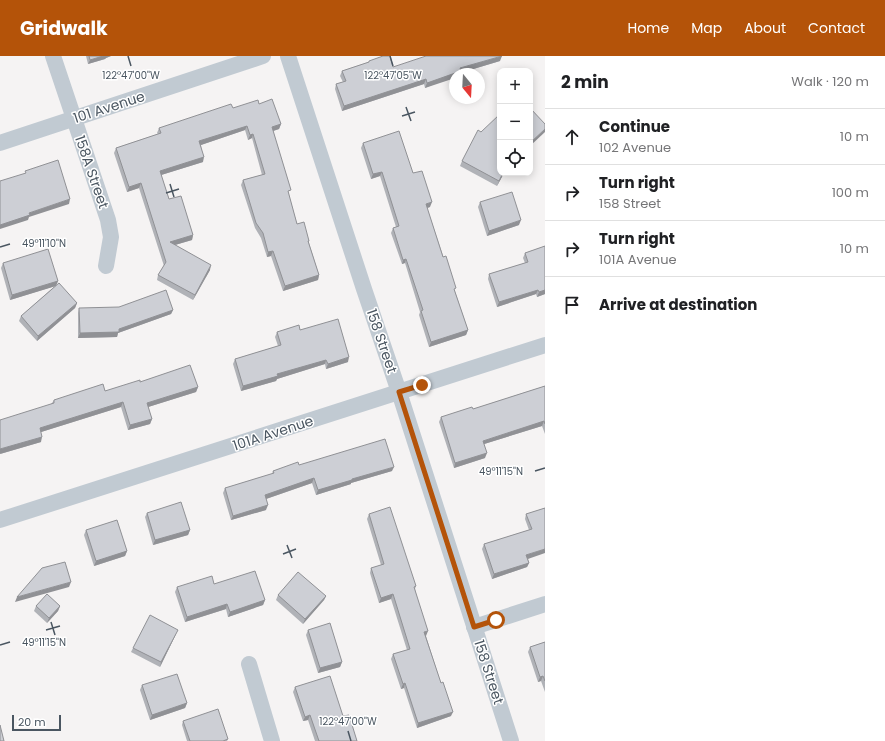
<!DOCTYPE html>
<meta charset="utf-8">
<style>
:root{--surface:#fff;--page:#f6f6f6;--text:#202124;--muted:#757577;--line:#e0e0e0;--accent:#b45309}
body{margin:0;font-family:Poppins,sans-serif;background:var(--page);color:var(--text)}
.controls{position:absolute;right:12px;top:12px;display:grid;overflow:hidden;border-radius:8px;box-shadow:0 2px 10px #0003}
.controls button{width:36px;height:36px;display:grid;place-items:center;padding:0;border:0;border-bottom:1px solid var(--line);background:var(--surface);color:var(--text);font:20px sans-serif}
.compass{position:absolute;left:449px;top:12px;width:36px;height:36px;border-radius:50%;background:var(--surface);box-shadow:0 2px 10px #0003;rotate:162deg}
.scale{position:absolute;left:12px;bottom:10px;width:49px;box-sizing:border-box;padding-left:4px;border:2px solid #4a5661;border-top:0;font-size:11px;line-height:14px;white-space:nowrap;color:#4a5661;-webkit-text-stroke:3px #fff;paint-order:stroke}
.stop{position:absolute;width:12px;height:12px;margin:-9px;border:3px solid #b45309;border-radius:50%;background:#fff}
.stop.end{background:#b45309;border-color:#fff;box-shadow:0 1px 4px #0008}
.list{margin:0;padding:0;list-style:none}
h2{display:flex;justify-content:space-between;align-items:center;height:52px;margin:0;padding:0 16px;font-size:17px}
h2 small{font-size:13px;font-weight:400;color:var(--muted)}
.list li{display:grid;grid-template-columns:26px 1fr auto;gap:12px;align-items:center;box-sizing:border-box;height:56px;padding:0 16px;border-top:1px solid var(--line)}
.list b{display:block;font-size:15px;white-space:nowrap}
.list p{margin:0;font-size:13px;white-space:nowrap;color:var(--muted)}
.list em{font-size:13px;font-style:normal;color:var(--muted)}
.icon{flex:none;width:22px;height:22px;fill:none;stroke:currentColor;stroke-width:2;stroke-linecap:round;stroke-linejoin:round}
.map{position:relative;flex:none;width:545px;height:685px;overflow:hidden}
header{display:flex;align-items:center;gap:24px;box-sizing:border-box;height:56px;padding:0 20px;background:var(--accent);color:#fff}
header strong{font-size:19px}
nav{display:flex;gap:22px;margin-inline-start:auto;font-size:14px}
main{display:flex}
aside{flex:1;background:var(--surface)}
.map>svg:first-child{display:block}
</style>
<header>
<strong>Gridwalk</strong>
<nav><a>Home</a><a>Map</a><a>About</a><a>Contact</a></nav>
</header>
<main>
<div class="map">
<svg width="545" height="685" viewBox="0 0 545 685">
<rect width="100%" height="100%" fill="#f5f3f3"/>
<g fill="none" stroke-linecap="round" stroke-linejoin="round">
<g stroke="#c1cad2" stroke-width="16">
<path d="M53,0L108,164L111,181L106,210"/>
<path d="M288,0L364,233L399,336L511,685"/>
<path d="M0,87L263,0"/>
<path d="M0,464L545,289"/>
<path d="M474,571L545,548"/>
<path d="M249,608L272,685"/>
</g>
</g>
<g fill="#b0b2b7">
<path d="M86,0H111L106,2L105,3L88,8Z"/>
<path d="M369,5L393,11L500,5L460,17L425,32L424,28L342,55L335,33L336,28L343,26L340,20L342,15L369,6Z"/>
<path d="M259,48L281,68L279,73L273,75L289,139L297,168L309,185V187L319,219L318,224L283,235L271,200L267,201L261,182L255,172L241,129L243,124L262,119L252,82L248,84L245,74L201,89L203,106L161,119L169,143L193,179L192,184L175,189L210,214L193,244L157,224L158,219L164,210L139,132L127,136L114,97L116,92L158,78L157,77L159,72L233,52Z"/>
<path d="M481,76L500,117H504L497,130L460,110L462,105Z"/>
<path d="M363,87L413,117L430,151L427,152L468,274L466,279L429,291L419,259L420,256L405,207L402,208L391,177L393,172L396,171L380,120L371,123L361,92Z"/>
<path d="M480,146L519,169L487,180L478,151Z"/>
<path d="M545,190V238L537,241L536,238L497,251L488,223L489,218L525,207L523,202L525,197Z"/>
<path d="M3,207L58,225L56,229L77,247L75,252L37,285L19,265L21,260L55,230L10,244L1,212Z"/>
<path d="M79,252L173,254L171,258L118,277L117,281L78,282V257Z"/>
<path d="M300,274L348,306L326,313L325,308L277,323L276,325L241,335L233,308L235,303L278,290L275,281L277,276Z"/>
<path d="M140,326L198,331L196,336L148,351L152,363L150,368L128,374L121,351L41,376V386L0,398L52,347L54,344L105,335Z"/>
<path d="M545,330V378L542,370L484,388L485,402L454,412L439,366L441,361L473,353Z"/>
<path d="M299,409L392,415L351,427V428L316,439L312,427L266,443V454L231,464L223,437L225,432L272,418L273,415Z"/>
<path d="M545,452L528,503L529,507L527,511L492,523L482,493L484,488L529,474L525,463L526,458Z"/>
<path d="M147,457L190,474L188,479L153,489L145,461Z"/>
<path d="M369,458L416,530L415,533L426,580L451,660L417,672L404,632L401,633L391,603L393,598L407,594L391,543L379,547L370,517L371,512L381,509L367,463Z"/>
<path d="M86,474L127,495L125,500L94,510L84,479Z"/>
<path d="M214,528L265,544L263,549L228,561L226,553L185,566L175,536L177,531Z"/>
<path d="M278,539L326,540L324,544L303,568L276,544Z"/>
<path d="M36,550H60L58,555L47,567L34,555Z"/>
<path d="M308,574L342,606L340,611L318,617L306,579Z"/>
<path d="M176,578L160,611L131,596L133,592Z"/>
<path d="M545,586V636L541,625L538,626L528,596L530,591Z"/>
<path d="M142,629L187,647L185,652L150,664L140,634Z"/>
<path d="M295,631L343,660L357,685H315L308,664L303,665L293,636Z"/>
<path d="M183,665L228,683L227,685H187L182,669Z"/>
</g>
<g fill="#909195">
<path d="M103,0H111L106,2L105,3L88,8L90,4Z"/>
<path d="M502,0L500,5L460,17V18H455V22L425,32L427,27L460,12Z"/>
<path d="M426,23L424,28L342,55L344,50Z"/>
<path d="M281,68L279,73L270,76L272,71Z"/>
<path d="M247,70L245,74L198,90L199,85Z"/>
<path d="M545,73V76L530,90V87Z"/>
<path d="M253,78L252,82L248,84L250,79Z"/>
<path d="M204,101L203,106L158,120L160,115Z"/>
<path d="M382,116L380,120L371,123L373,118Z"/>
<path d="M503,117H504L497,130L499,125Z"/>
<path d="M141,127L139,132L127,136L129,131Z"/>
<path d="M70,143L69,148L29,161L28,164L0,173V169L29,157Z"/>
<path d="M432,146L430,151L424,153L426,148Z"/>
<path d="M521,164L519,169L487,180L489,175Z"/>
<path d="M193,179L192,184L168,191L170,186Z"/>
<path d="M273,195L271,200L267,201L268,196Z"/>
<path d="M406,203L405,207L402,208L403,204Z"/>
<path d="M211,209L210,214L193,244L195,239Z"/>
<path d="M319,219L318,224L283,235L285,230Z"/>
<path d="M58,225L56,230L10,244L12,239Z"/>
<path d="M538,234L536,238L497,251L499,246Z"/>
<path d="M545,234V238L537,241L539,236Z"/>
<path d="M77,247L75,252L37,285L38,280Z"/>
<path d="M173,254L171,258L118,277L117,281L78,282L80,277L119,273Z"/>
<path d="M468,274L466,279L429,291L431,286Z"/>
<path d="M349,301L348,306L326,313L328,308Z"/>
<path d="M326,304L325,308L277,323L276,325L241,335L243,330L277,318Z"/>
<path d="M198,331L196,336L145,352L147,347Z"/>
<path d="M123,346L121,351L38,377L40,372Z"/>
<path d="M152,363L150,368L128,374L130,369Z"/>
<path d="M544,365L542,370L481,389L483,385Z"/>
<path d="M42,381L41,386L0,398V393Z"/>
<path d="M487,397L485,402L454,412L455,407Z"/>
<path d="M394,411L392,415L351,427V428L316,439L318,434L352,423Z"/>
<path d="M314,422L312,427L263,444L265,439Z"/>
<path d="M268,449L266,454L231,464L233,460Z"/>
<path d="M190,474L188,479L153,489L155,484Z"/>
<path d="M545,493V497L525,504L526,499Z"/>
<path d="M127,495L125,500L94,510L96,505Z"/>
<path d="M529,507L527,511L492,523L494,518Z"/>
<path d="M71,526L69,531L15,546L17,541Z"/>
<path d="M393,538L391,543L379,547L381,542Z"/>
<path d="M326,540L324,544L303,568L305,563Z"/>
<path d="M265,544L263,549L228,561L230,556Z"/>
<path d="M227,548L226,553L185,566L187,561Z"/>
<path d="M60,550L58,555L47,567L49,562Z"/>
<path d="M178,574L176,578L160,611L161,606Z"/>
<path d="M428,575L426,580L422,581L424,576Z"/>
<path d="M342,606L340,611L318,617L320,612Z"/>
<path d="M543,620L541,625L538,626L540,621Z"/>
<path d="M405,627L404,632L401,633L403,628Z"/>
<path d="M187,647L185,652L150,664L152,659Z"/>
<path d="M453,656L451,660L417,672L418,667Z"/>
<path d="M310,659L308,664L303,665L305,661Z"/>
</g>
<g fill="#cdcfd5" stroke="#909195">
<path d="M89,0H103L90,4Z"/>
<path d="M383,0H390L393,11L426,0H502L460,12L461,15L427,27L426,23L344,50L336,28L346,25L342,15L369,6V5Z"/>
<path d="M272,43L281,68L272,71L291,134L288,135L297,168L304,166L309,185H308L319,219L285,230L273,195L268,196L263,177L256,167L243,124L265,118L253,78L250,79L247,70L199,85L204,101L160,115L169,143L181,140L193,179L170,186L211,209L195,239L158,219L166,206L141,127L129,131L116,92L161,77L159,72L231,48L233,52L258,44L259,48Z"/>
<path d="M530,52L545,68V73L530,87Z"/>
<path d="M500,58V117H503L499,125L462,105L478,74L481,76Z"/>
<path d="M399,75L413,117L422,115L432,146L426,148L443,201L446,200L456,232L454,233L468,274L431,286L421,255L423,254L406,203L403,204L393,172L399,170L382,116L373,118L363,87Z"/>
<path d="M58,104L70,143L29,157L30,159L0,169V125L26,117L25,115Z"/>
<path d="M512,136L521,164L489,175L480,146Z"/>
<path d="M545,190V234L539,236L538,234L499,246L489,218L528,206L525,197Z"/>
<path d="M48,193L58,225L12,239L3,207Z"/>
<path d="M59,227L77,247L38,280L21,260Z"/>
<path d="M166,234L173,254L119,273V276L80,277L79,252L119,251Z"/>
<path d="M338,263L349,301L328,308L326,304L277,318L278,320L243,330L235,303L281,289L277,276L299,269L300,274Z"/>
<path d="M190,309L198,331L147,347L152,363L130,369L123,346L40,372L42,381L0,393V364L54,347V344L103,328L105,335L140,324V326Z"/>
<path d="M545,330V368L544,365L483,385L487,397L455,407L441,361L472,351L473,353Z"/>
<path d="M385,383L394,411L352,423V424L318,434L314,422L265,439L268,449L233,460L225,432L274,417L273,415L298,406L299,409Z"/>
<path d="M181,446L190,474L155,484L147,457Z"/>
<path d="M390,451L416,530L414,531L428,575L424,576L441,627L443,626L453,656L418,667L405,627L403,628L393,598L410,593L393,538L381,542L371,512L384,508L369,458Z"/>
<path d="M545,452V493L526,499L529,507L494,518L484,488L532,473L526,458Z"/>
<path d="M117,464L127,495L96,505L86,474Z"/>
<path d="M65,506L71,526L17,541L42,512Z"/>
<path d="M255,515L265,544L230,556L227,548L187,561L177,531L212,520L214,528Z"/>
<path d="M298,516L326,540L305,563L278,539Z"/>
<path d="M47,538L60,550L49,562L36,550Z"/>
<path d="M150,559L178,574L161,606L133,592Z"/>
<path d="M330,567L342,606L320,612L308,574Z"/>
<path d="M545,586V625L543,620L540,621L530,591Z"/>
<path d="M177,618L187,647L152,659L142,629Z"/>
<path d="M330,620L343,660L349,659L357,685H319L310,659L305,661L295,631Z"/>
<path d="M218,653L228,683L223,685H190L183,665Z"/>
<path d="M0,669L4,685H0Z"/>
</g>
<g fill="none" stroke-linecap="round" stroke-linejoin="round">
<path stroke="#b45309" stroke-width="5" d="M422,329L399,336L474,571L496,564"/>
</g>
<path fill="none" stroke="#4a5661" stroke-width="1.5" d="M128,0L131,10M390,0L393,10M406,51L411,65M402,60L415,56M170,128L174,141M166,137L179,133M0,191L10,188M535,415L545,412M287,489L292,502M283,498L296,493M51,566L55,579M46,574L60,570M0,589L10,586M348,675L351,685"/>
<g text-anchor="middle" stroke-width="3" stroke-linejoin="round" paint-order="stroke">
<g font-size="14" fill="#4a5661" stroke="#fff">
<text transform="translate(109 51) rotate(-18)" y="5">101 Avenue</text>
<text transform="translate(92 116) rotate(71)" y="5">158A Street</text>
<text transform="translate(382 285) rotate(71)" y="5">158 Street</text>
<text transform="translate(273 377) rotate(-18)" y="5">101A Avenue</text>
<text transform="translate(489 616) rotate(72)" y="5">158 Street</text>
</g>
</g>
<g font-size="10" text-anchor="middle" fill="#4a5661" stroke="#fff" stroke-width="3" stroke-linejoin="round" paint-order="stroke">
<text x="131" y="23">122°47'00"W</text>
<text x="393" y="23">122°47'05"W</text>
<text x="44" y="191">49°11'10"N</text>
<text x="501" y="419">49°11'15"N</text>
<text x="44" y="590">49°11'15"N</text>
<text x="348" y="669">122°47'00"W</text>
</g>
</svg>
<div class="controls">
<button>+</button>
<button>−</button>
<button><svg class="icon" aria-label="locate" viewBox="0 0 24 24"><circle cx="12" cy="12" r="6"/><path d="M12 2v4M12 18v4M2 12h4M18 12h4"/></svg></button>
</div>
<svg class="compass" viewBox="-18 -18 36 36"><path d="M0-13l5 13h-10z" fill="#e53935"/><path d="M0 13l5-13h-10z" fill="#757577"/></svg>
<div class="scale">20 m</div>
<div class="stop" style="left:496px;top:564px"></div>
<div class="stop end" style="left:422px;top:329px"></div>
</div>
<aside>
<h2>2 min<small>Walk · 120 m</small></h2>
<ul class="list">
<li><svg class="icon" aria-label="ahead" viewBox="0 0 24 24"><path d="M12 20V5M6 11l6-6 6 6"/></svg><div><b>Continue</b><p>102 Avenue</p></div><em>10 m</em></li>
<li><svg class="icon" aria-label="right" viewBox="0 0 24 24"><path d="M7 20v-9h11M14 6l5 5-5 5"/></svg><div><b>Turn right</b><p>158 Street</p></div><em>100 m</em></li>
<li><svg class="icon" aria-label="right" viewBox="0 0 24 24"><path d="M7 20v-9h11M14 6l5 5-5 5"/></svg><div><b>Turn right</b><p>101A Avenue</p></div><em>10 m</em></li>
<li><svg class="icon" aria-label="arrive" viewBox="0 0 24 24"><path d="M6 21V4h12l-3 4 3 4H6"/></svg><div><b>Arrive at destination</b></div></li>
</ul>
</aside>
</main>
